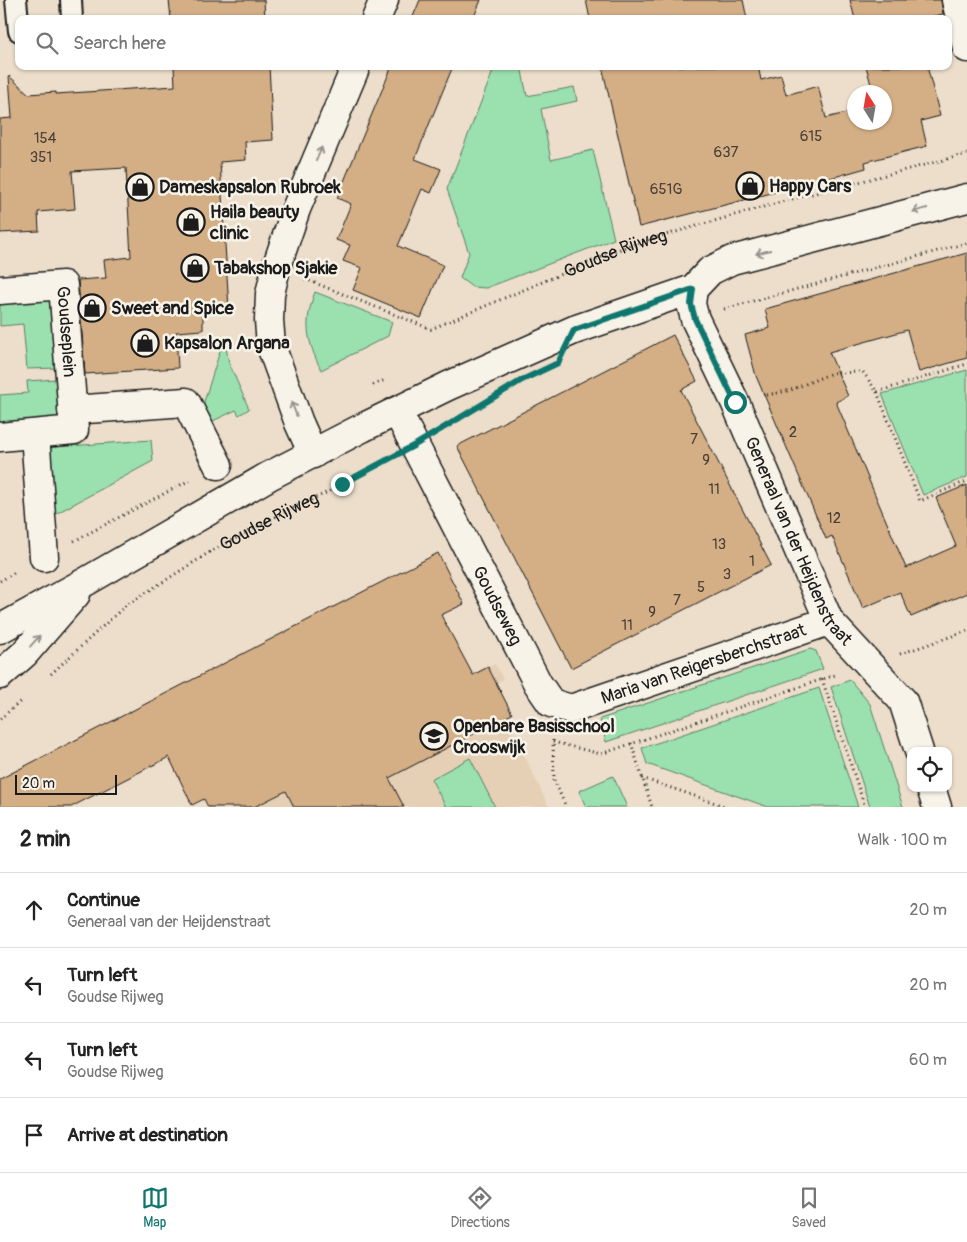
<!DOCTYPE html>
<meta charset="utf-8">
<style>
:root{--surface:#fff;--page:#f6f6f6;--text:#222;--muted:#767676;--line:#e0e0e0;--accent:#0f766e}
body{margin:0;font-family:Pangolin,sans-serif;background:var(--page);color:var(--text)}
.controls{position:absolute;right:15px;bottom:15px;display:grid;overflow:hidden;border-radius:10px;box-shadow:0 1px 4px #0004}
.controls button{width:45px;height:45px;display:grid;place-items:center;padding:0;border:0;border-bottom:1px solid var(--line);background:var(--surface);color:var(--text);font:25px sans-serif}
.compass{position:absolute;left:847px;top:85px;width:45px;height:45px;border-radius:50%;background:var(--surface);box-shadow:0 1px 4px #0004;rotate:349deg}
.scale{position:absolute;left:15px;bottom:12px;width:102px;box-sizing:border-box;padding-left:5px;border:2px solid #1c1c1c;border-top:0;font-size:14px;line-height:18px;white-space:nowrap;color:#1c1c1c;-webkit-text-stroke:4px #f7f3e8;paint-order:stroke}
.stop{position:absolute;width:15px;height:15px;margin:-11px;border:4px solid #0f766e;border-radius:50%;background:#fff}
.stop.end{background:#0f766e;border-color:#fff;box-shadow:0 1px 5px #0008}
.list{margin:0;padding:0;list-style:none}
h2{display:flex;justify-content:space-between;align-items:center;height:65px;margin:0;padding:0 20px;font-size:21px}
h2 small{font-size:16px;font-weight:400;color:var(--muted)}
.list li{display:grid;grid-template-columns:32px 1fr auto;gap:15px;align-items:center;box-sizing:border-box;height:75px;padding:0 20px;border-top:1px solid var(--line)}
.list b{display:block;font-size:19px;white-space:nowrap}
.list p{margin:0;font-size:16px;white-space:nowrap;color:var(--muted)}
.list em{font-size:16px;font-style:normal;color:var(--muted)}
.icon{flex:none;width:28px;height:28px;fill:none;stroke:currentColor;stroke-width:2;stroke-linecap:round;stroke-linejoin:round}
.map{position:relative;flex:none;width:967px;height:807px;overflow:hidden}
.search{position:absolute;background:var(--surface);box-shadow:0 1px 4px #0004;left:15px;right:15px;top:15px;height:55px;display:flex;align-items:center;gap:12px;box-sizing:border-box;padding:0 18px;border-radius:10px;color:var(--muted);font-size:19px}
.sheet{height:365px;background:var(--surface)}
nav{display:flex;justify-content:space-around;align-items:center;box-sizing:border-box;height:70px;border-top:1px solid var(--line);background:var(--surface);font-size:14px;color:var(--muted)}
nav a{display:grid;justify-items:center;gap:2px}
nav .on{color:var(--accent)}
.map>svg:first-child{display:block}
</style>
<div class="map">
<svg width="967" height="807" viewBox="0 0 967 807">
<rect width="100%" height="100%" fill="#ecdeca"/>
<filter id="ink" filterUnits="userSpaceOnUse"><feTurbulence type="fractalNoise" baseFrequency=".02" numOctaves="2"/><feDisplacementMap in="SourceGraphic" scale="10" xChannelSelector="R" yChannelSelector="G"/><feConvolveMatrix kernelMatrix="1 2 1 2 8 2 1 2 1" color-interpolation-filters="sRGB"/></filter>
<g filter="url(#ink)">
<path fill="#e5d0b5" d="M495,664L503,679L491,686L549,807H215Z"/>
<g fill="#9ae1af" stroke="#5b7e66">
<path d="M495,66H521L527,96L574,87L577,101L541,109L551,160L593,150L614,239L486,288L472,287L460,278L469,253L447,189Z"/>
<path d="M315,292L392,322L388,336L321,370C307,340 303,324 315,292Z"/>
<path d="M52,293L57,368L27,369L23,324L0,326V296Z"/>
<path d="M224,338L229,363L249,409L239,415L236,410L213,421L215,426L207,431L199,418Z"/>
<path d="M967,370V477L923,495L882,394Z"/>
<path d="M56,379L60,422L0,426V395L28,393L27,381Z"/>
<path d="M151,440L153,461L48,518L42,448Z"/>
<path d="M810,649L816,651L823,669L606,742L600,719Z"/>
<path d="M850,680L870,704L903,807H870L831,687Z"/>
<path d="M819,688L858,807H768L647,764L642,748Z"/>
<path d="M470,758L495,807H446L431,779Z"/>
<path d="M613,776L627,807H586L579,791Z"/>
</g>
<g fill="#d4ae85" stroke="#1c1c1c">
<path d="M169,0H264L265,19H171Z"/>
<path d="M420,0H481L473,19H412Z"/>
<path d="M586,0H743L747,19H590Z"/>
<path d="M850,0H941L943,14L920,19H855Z"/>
<path d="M174,66H269L273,140L245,142L246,160L220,162L229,309L203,311V330L176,332L178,368L85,374L78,280L106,278L104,260L131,257L126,168L72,171L75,209L38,212L39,231L0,233V119L12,118L9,76L29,94L56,92V94L175,86Z"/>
<path d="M392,66H453L415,159L441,169L431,193L422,189L398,246L443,265L421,318L353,290L362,268L343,261L350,245L336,240L351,204L337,198Z"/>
<path d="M602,66H758L761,80L781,75L786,95L818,86L826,118L854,111V122H884V92H873L866,66H927L940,116L921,121L927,146L865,162L866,168L834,177L639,227Z"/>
<path d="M967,253V358L919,372L907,330L829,352L848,396L836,402L906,568L956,546L936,498L967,485V593L911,617L900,592L863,608L832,536L826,539L756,376L745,335L770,328L765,309Z"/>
<path d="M673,335L697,381L681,390L771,565L571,668L457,446Z"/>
<path d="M438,553L464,604L441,615L473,675L488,667L512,714L389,778L404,807H294L286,791L254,807H208L204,799L192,805L169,757L71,807H0V779Z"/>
</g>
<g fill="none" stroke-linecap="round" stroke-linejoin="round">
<g stroke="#1c1c1c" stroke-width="24">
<g id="service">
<path d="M16,0L19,31"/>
<path d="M71,0L72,19"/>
</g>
</g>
<g stroke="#1c1c1c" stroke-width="31">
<g id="pedestrian">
<path id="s3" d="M0,290L63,285L74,430L0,437"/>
<path d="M72,410L186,402L218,465"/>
<path d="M35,434L44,557"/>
</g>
</g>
<g stroke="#1c1c1c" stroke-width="31">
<g id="minor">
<path d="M956,0L967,48"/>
<path d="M376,19L384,0"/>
<path id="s4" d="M693,289L691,304L695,319L735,402L829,621L903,701L919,751"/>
<path id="s5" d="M397,411L538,684L551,703L571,709L829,621"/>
<path d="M313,454L299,423L271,346L269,320L270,294L276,268L296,209L356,66"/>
<path d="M0,629L87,581L269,476L362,428L448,386L574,330L693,289L710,271L732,260L967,198"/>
<path d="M0,675L24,654L76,594"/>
<path d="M931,788L937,807"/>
</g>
</g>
<g stroke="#1c1c1c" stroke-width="3" stroke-dasharray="1 4" stroke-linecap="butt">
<path id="s1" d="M305,279L431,329L630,245L781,202L967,154"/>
<path d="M724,309L967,243"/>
<path d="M373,385L385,380"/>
<path d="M877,392L920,501L967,481"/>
<path d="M767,395L791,390L832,373L863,372L877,392L967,364"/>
<path d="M441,430L461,418"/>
<path d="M74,541L190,480"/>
<path d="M0,581L17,571"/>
<path d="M900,654L967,631"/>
<path id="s2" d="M51,674L125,606L210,552L288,510L324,494L387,460"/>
<path d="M822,679L865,807"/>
<path d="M0,719L22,700"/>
<path d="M553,740L554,780L566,807"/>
<path d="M553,742L601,754L835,675"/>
<path d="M631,743L652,807"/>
<path d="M642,778L727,807"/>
</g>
<use href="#service" stroke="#f7f3e8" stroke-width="20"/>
<use href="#pedestrian" stroke="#f7f3e8" stroke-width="28"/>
<use href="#minor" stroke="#f7f3e8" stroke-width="28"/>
</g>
<defs><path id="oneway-shaft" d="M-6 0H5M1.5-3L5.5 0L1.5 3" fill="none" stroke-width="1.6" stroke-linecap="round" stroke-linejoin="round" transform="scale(1.25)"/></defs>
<g stroke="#94928c">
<use href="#oneway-shaft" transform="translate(319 154) rotate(-67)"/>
<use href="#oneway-shaft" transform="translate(920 210) rotate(165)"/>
<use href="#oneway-shaft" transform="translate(763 252) rotate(165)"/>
<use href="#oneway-shaft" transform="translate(294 409) rotate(-111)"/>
<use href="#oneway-shaft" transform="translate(35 641) rotate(-49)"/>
</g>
</g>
<g fill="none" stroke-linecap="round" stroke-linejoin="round" filter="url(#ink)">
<path stroke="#0f766e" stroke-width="6" d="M342,484L415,445L522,380L558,363L574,330L693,289L691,304L695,319L735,402"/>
</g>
<defs>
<g id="shop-ring" transform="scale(1.4375)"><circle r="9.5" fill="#f7f3e8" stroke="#1c1c1c" stroke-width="1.5"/><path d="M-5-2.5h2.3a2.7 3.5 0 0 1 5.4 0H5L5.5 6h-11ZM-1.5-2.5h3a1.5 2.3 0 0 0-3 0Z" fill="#1c1c1c"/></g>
<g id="school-ring" transform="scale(1.4375)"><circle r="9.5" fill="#f7f3e8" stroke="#1c1c1c" stroke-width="1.5"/><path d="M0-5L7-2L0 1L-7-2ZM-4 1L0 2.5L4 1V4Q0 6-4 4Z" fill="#1c1c1c"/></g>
</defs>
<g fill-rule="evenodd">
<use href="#shop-ring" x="750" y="186"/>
<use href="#shop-ring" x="140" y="187"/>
<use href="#shop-ring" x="191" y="222"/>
<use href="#shop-ring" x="195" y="268"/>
<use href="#shop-ring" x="92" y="308"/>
<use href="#shop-ring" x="145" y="343"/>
<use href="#school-ring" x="434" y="736"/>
</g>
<g text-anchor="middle" stroke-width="5" stroke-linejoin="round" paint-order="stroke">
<g font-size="15" fill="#4a4036">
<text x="811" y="141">615</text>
<text x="45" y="143">154</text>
<text x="726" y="157">637</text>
<text x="41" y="162">351</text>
<text x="666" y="194">651G</text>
<text x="793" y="437">2</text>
<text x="694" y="444">7</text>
<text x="706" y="465">9</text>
<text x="714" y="494">11</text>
<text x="834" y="523">12</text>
<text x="719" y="549">13</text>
<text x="752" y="566">1</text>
<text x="727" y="579">3</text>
<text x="701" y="592">5</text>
<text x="677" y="605">7</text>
<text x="652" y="617">9</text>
<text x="627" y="630">11</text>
</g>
<g font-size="18" font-weight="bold" fill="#1c1c1c" stroke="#f7f3e8" text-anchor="start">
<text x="769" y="192">Happy Cars</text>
<text x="159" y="193">Dameskapsalon Rubroek</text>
<text x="210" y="218">Haila beauty<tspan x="210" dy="21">clinic</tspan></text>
<text x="214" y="274">Tabakshop Sjakie</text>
<text x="111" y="314">Sweet and Spice</text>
<text x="164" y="349">Kapsalon Argana</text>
<text x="453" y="732">Openbare Basisschool<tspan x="453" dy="21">Crooswijk</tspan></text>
</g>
<g font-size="18" fill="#1c1c1c" stroke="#f7f3e8">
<text dy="6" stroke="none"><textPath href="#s1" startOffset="335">Goudse Rijweg</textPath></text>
<text dy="6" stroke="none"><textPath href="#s3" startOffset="110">Goudseplein</textPath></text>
<text dy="6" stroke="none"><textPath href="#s2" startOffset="268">Goudse Rijweg</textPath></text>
<text dy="6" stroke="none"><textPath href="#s4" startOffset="276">Generaal van der Heijdenstraat</textPath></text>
<text dy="6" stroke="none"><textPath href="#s5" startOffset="219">Goudseweg</textPath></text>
<text dy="6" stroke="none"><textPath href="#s5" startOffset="491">Maria van Reigersberchstraat</textPath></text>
</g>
</g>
</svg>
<div class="controls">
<button><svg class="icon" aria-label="locate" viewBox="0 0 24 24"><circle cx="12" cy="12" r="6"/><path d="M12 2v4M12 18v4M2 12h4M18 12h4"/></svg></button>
</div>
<svg class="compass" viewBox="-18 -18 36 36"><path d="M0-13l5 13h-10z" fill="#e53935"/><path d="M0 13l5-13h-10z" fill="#767676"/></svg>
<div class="scale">20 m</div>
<div class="stop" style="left:735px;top:402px"></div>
<div class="stop end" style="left:342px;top:484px"></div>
<div class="search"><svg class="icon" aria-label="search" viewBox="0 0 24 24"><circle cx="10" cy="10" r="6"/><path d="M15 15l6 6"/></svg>Search here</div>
</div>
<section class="sheet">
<h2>2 min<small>Walk · 100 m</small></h2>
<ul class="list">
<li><svg class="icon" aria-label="ahead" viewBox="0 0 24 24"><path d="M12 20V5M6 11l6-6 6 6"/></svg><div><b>Continue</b><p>Generaal van der Heijdenstraat</p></div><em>20 m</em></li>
<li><svg class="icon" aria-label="left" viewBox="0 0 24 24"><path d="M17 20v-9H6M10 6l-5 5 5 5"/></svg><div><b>Turn left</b><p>Goudse Rijweg</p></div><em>20 m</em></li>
<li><svg class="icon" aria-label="left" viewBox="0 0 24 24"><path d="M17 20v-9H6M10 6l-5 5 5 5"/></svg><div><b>Turn left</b><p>Goudse Rijweg</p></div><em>60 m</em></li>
<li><svg class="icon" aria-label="arrive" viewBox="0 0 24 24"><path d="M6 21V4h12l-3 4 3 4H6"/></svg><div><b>Arrive at destination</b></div></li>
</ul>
</section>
<nav>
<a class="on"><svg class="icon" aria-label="map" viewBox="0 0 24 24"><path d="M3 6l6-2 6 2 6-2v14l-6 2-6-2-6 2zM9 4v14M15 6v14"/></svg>Map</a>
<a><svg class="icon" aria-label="directions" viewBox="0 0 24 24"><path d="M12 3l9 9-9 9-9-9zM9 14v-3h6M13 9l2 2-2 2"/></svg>Directions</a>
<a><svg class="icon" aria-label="saved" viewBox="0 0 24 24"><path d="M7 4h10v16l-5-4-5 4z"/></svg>Saved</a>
</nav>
